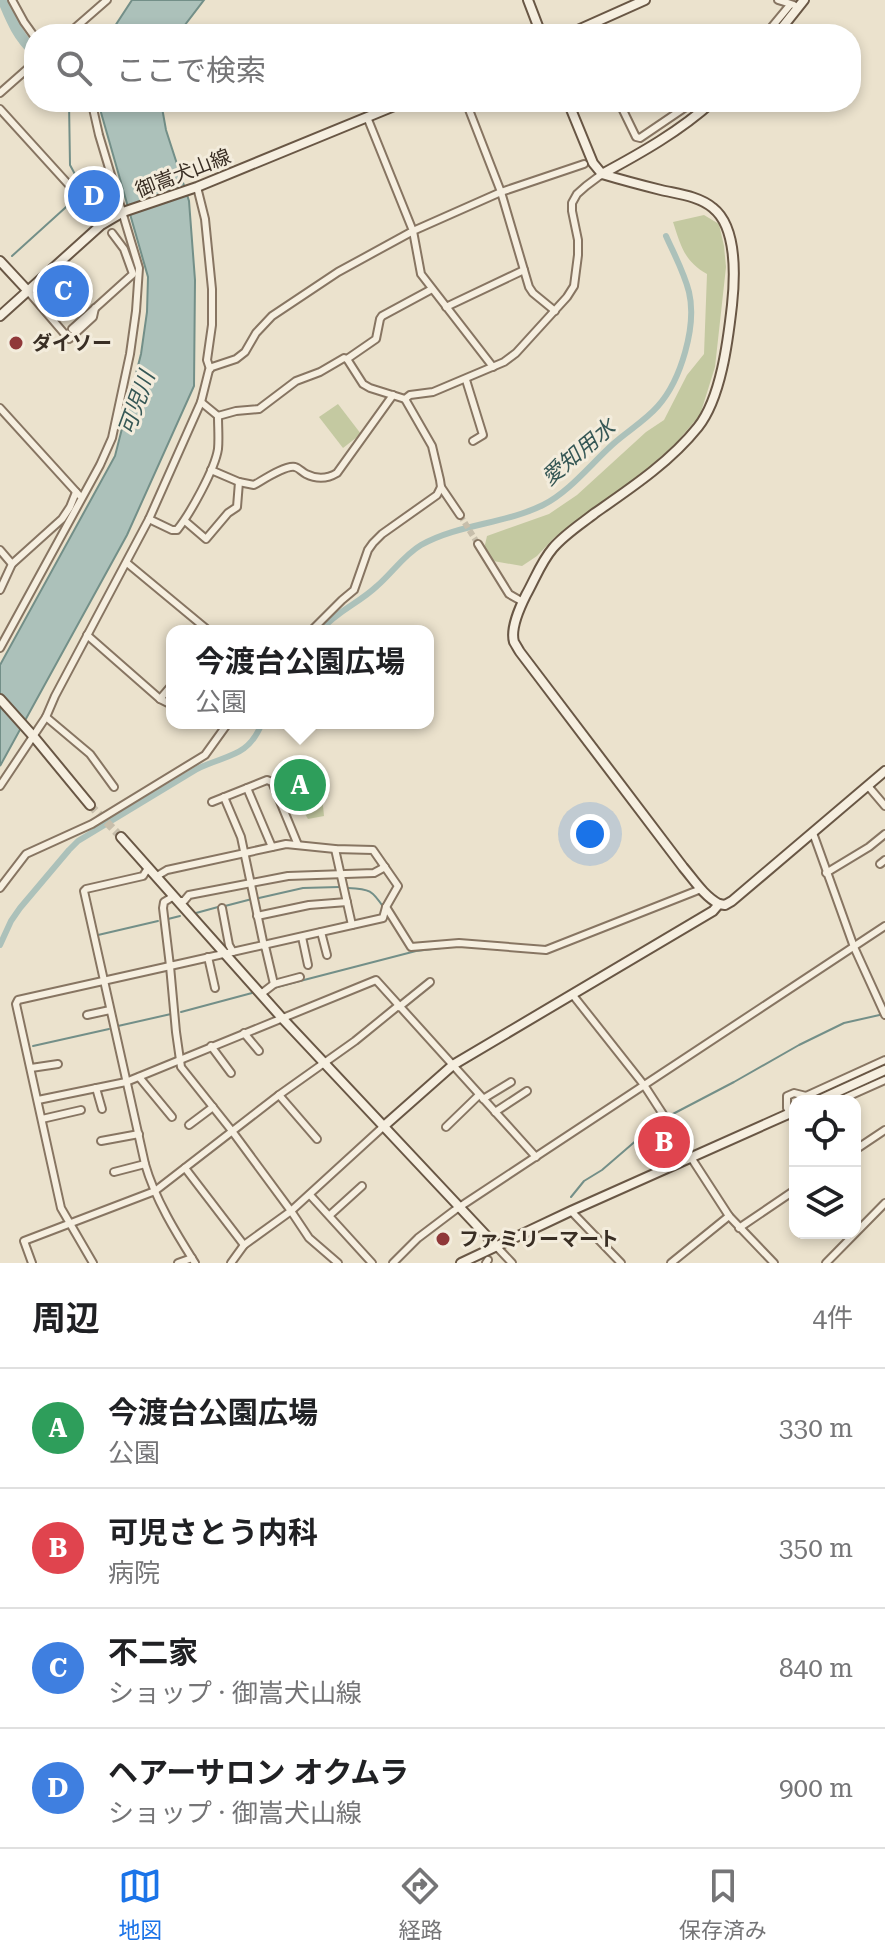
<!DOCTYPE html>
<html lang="ja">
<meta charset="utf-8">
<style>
:root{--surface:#fff;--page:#f2f2f2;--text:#202124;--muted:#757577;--line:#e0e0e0;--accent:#1a73e8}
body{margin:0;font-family:"Roboto Serif","Noto Sans JP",serif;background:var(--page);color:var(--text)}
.controls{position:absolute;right:24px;bottom:24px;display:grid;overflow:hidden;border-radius:16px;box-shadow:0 4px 12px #0003}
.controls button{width:72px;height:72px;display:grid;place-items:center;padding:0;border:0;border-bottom:2px solid var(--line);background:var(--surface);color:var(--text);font:40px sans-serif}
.you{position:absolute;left:590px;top:834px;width:28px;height:28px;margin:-20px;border:6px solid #fff;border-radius:50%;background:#1a73e8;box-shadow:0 0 0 12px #1a73e833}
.badge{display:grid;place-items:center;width:52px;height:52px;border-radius:50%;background:var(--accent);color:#fff;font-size:26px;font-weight:700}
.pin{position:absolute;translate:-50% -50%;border:4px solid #fff;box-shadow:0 2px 8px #0006}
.popup{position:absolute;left:166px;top:625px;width:268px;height:104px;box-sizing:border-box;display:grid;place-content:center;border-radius:16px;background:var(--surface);filter:drop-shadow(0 2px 6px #0005);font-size:26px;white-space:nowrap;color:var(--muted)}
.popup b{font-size:30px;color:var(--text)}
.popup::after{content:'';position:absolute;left:50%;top:100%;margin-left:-16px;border:16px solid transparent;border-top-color:var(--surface)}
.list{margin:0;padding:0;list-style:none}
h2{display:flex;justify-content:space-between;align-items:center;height:104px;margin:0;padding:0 32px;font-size:34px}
h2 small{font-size:26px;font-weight:400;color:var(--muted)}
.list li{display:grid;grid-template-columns:52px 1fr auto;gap:24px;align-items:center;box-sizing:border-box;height:120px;padding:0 32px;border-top:2px solid var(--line)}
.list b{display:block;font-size:30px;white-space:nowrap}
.list p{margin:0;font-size:26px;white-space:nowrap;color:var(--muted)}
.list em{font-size:26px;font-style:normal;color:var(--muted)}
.icon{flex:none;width:44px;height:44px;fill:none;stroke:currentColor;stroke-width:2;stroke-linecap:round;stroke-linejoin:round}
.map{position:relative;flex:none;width:885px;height:1263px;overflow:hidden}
.search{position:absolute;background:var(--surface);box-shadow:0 4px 12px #0003;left:24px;right:24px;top:24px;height:88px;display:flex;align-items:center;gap:20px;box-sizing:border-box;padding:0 28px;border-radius:32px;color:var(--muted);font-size:30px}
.sheet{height:584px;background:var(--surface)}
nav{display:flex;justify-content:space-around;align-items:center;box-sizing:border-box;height:112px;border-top:2px solid var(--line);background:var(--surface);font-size:22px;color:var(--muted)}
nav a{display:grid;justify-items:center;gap:4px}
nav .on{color:var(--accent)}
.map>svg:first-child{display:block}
</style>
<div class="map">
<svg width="885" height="1263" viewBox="0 0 885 1263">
<rect width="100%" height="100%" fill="#ebe2cd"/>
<g fill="#c4c9a1">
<path d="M704,215L719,224L724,246L726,267L715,367L700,415L676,443L636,479L554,538L537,556L522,566L493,561L484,549L487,536L549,514L577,495L646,432L664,420L687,375L704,354L707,274C684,261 681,246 673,222Z"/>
<path d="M338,404L361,434L343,448L319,417Z"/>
<path d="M296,764L322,795L324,816L308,819L282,775Z"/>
</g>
<g fill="#acc1ba" stroke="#738f88" stroke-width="2">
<path d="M132,0H204L178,34H112L115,26Z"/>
<path d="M98,102H161L166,130L189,201L195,280L194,386L127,535L0,766V665L115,456L141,354L147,312L148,277Z"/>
</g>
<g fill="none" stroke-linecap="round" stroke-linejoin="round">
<g stroke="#738f88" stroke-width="2">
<path d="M69,102L70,165L84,191L81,194"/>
<path d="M12,256L76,198"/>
<path d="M348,888C370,889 372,890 384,908"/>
<path d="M259,898L303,888L339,887"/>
<path d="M225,906L252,899"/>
<path d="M196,913L218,907"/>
<path d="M168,919L180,916"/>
<path d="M98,935L158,921"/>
<path d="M273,988L416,951L458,946L533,952"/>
<path d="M181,1012L252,993"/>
<path d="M118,1026L171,1014"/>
<path d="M33,1046L109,1029"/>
<path d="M571,1197L584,1181L602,1170L653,1126L669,1116L734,1082L799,1045L844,1023L884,1014"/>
</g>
<g stroke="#acc1ba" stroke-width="6">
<path d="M320,631C338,610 358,604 377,586C392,573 404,555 421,545C458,524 505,524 543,505C569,492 590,465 612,445C626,432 645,421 658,406C681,380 697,326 689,292C684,272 674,254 666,236"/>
<path d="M0,945L11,921L20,908L69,850L78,841L197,769C227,754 248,758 262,723"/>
</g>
<path stroke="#acc1ba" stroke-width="11" d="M3,0C11,19 18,37 34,51"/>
<path stroke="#c7beab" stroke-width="6" stroke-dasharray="6 3" stroke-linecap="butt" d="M460,515L478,544"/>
<path stroke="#c7beab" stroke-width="8" stroke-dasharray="8 4" stroke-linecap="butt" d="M90,805L121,837"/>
<g stroke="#877562" stroke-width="10">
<g id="street">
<path d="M12,0L24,22L34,36"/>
<path d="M778,0L794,5"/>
<path d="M68,34L107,0"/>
<path d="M766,34L790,5"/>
<path d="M0,93L34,63"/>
<path d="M466,102L501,192L529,287L533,293L555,311"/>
<path d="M619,102L636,137L640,138L693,102"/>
<path d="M0,109L99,218"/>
<path d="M197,187L205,219L212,289V325L207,360L210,369"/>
<path d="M27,290L69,339L93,317L95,308"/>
<path d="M446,307L524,270"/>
<path d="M72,329L133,274L124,249L112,233"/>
<path d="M347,359L376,339L380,319L382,316L432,289"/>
<path d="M493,367L421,274L413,231L501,192L584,164"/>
<path d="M466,380L483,435L473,441"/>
<path d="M0,408L79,495"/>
<path d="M218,416L236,411L259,409L296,381L320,372L344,358L347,359L363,384L370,388L405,399"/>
<path d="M211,470L239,482L254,485C263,480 285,465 295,467C299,468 302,472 306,474C316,479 327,479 337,473L393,395"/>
<path d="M441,487L460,515"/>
<path d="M149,519L172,530H177C190,514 215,469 218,449C219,439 218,427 218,416L201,402"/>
<path d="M185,521L206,539L228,513L237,507L239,482"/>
<path d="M478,544L509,594L523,602"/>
<path d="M0,550L12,564"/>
<path d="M127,563L209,631"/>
<path d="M0,590L12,564L62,519L70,507L76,492"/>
<path d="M311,631L342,600L354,590L368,550L373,543L382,534L437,495L441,487L440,480L432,446L405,399L410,395L433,392L504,362L516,353L567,297L574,286L578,255V240L572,211V203L577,194L586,186L602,174"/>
<path d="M87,635L160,699L172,685"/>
<path d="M0,648L100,465L112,438L130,354L136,311L139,268L99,135L92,104"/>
<path d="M160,699L172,705"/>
<path d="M46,717L55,696L149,519L201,402L209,370L212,367L236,359L245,352L256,333L272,316L338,272L413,231L367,117"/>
<path d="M0,786L46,717L90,754L114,787"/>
<path d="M868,786L885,806"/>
<path d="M247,788L272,847"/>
<path d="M224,797L241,837L264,946"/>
<path d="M212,802L267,780L272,782L298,845"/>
<path d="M813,833L854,947L885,1015"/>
<path d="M335,849L352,925"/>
<path d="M880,864L885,860"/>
<path d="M148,868L143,876L86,889L84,891L145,1164C155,1199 176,1233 195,1263"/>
<path d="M826,873L869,847L885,834"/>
<path d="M157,876L167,870L286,844L335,849L373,850L398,886L386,907L383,918L170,966L163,908L164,902L174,896"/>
<path d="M0,888L26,854L92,824L205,755L228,723"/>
<path d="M179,901H184L189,895L288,876L374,873L385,867"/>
<path d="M386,907L411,947L459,943L546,950L701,889"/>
<path d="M222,908L229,945L233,952"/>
<path d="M257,916L309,905L347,902"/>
<path d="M321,932L327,955"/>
<path d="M302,937L308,965"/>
<path d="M265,946L274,984"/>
<path d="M208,957L215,988"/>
<path d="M261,994L274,984L300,977"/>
<path d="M572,994L644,1085L729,1216L774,1263"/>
<path d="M399,1007L430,982"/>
<path d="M87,1015L110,1010"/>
<path d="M244,1033L259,1051"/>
<path d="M211,1046L231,1073"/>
<path d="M31,1068L58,1064"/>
<path d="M139,1077L172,1117"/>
<path d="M96,1088L102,1109"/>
<path d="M279,1095L317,1139"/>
<path d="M483,1099L511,1082"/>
<path d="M38,1100L126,1082L376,980L536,1157"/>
<path d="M838,1101L885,1080"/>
<path d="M495,1112L527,1091"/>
<path d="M42,1119L81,1110"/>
<path d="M795,1121L787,1108V1096L794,1093L806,1096L885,1060"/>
<path d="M189,1125L213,1107"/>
<path d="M446,1127L479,1095"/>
<path d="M101,1141L139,1134"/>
<path d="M855,1150L885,1130"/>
<path d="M185,1168L244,1245"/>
<path d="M114,1172L145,1164"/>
<path d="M310,1195L372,1263"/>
<path d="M571,1211L621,1263"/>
<path d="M330,1215L362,1186"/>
<path d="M739,1228L795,1190"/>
<path d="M496,1246L512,1263"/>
<path d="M32,1263L24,1241L155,1191L279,1095L355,1041L398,1006"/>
<path d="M93,1263L61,1208L16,1004L18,1000L170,966L176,1032L181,1067L232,1131L291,1211L309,1238L338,1263"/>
<path d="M178,1263L192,1258"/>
<path d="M231,1263L244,1245L291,1211L384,1126"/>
<path d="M393,1263L418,1238L455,1210L885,926"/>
<path d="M486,1263L488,1260"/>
<path d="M671,1263L729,1216"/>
<path d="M826,1263L885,1203"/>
</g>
</g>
<g stroke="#695745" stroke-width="12">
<g id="secondary">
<path d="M528,0L541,34"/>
<path d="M569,34L645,0"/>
<path d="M777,34L804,0"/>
<path d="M568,102L593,163L602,174C622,180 641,185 661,190C678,194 699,196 713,208C737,227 735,277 732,305C728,341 721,398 698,427C670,462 631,488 595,513C581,524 565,534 553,548C541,562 535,579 526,595C520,607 510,628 514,642C516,645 518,649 520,652L683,867C694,880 704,896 719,904"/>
<path d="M602,174C641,153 680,131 712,102"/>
<path d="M0,261L27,290"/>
<path d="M0,316L101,225L123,212L197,187L404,102"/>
<path d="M0,699L34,737L90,805"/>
<path d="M121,837L282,1018L496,1246"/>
<path d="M817,1101L885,1070"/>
<path d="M384,1126L453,1065L713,911L719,904L725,905L732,901L885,771"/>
<path d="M461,1263L571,1211L795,1111"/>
</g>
</g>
<use href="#street" stroke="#f6efe0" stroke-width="6"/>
<use href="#secondary" stroke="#f6efe0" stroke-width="8"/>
</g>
<g fill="#903839" stroke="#f3ecdc" stroke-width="3">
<circle cx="16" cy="343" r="8"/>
<circle cx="443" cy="1239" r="8"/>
</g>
<g text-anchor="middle" stroke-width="6" stroke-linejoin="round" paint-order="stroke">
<g font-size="20" fill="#392e24" stroke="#f3ecdc">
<text transform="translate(183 173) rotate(-21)" y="7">御嵩犬山線</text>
</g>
<g font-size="20" font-weight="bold" fill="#392e24" stroke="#f3ecdc" text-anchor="start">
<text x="32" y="350">ダイソー</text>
<text x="459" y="1246">ファミリーマート</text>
</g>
<g font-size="22" font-style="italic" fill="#355755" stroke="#f3ecdc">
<text transform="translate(136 403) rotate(-70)" y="8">可児川</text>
<text transform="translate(578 452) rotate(-40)" y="8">愛知用水</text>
</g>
</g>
</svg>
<div class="controls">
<button><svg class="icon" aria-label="locate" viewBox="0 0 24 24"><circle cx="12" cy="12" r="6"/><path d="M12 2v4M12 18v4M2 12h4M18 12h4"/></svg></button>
<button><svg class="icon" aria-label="layers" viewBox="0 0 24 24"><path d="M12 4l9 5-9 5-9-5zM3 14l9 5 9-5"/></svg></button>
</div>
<div class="you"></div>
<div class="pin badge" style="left:300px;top:785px;background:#2e9e5b">A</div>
<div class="popup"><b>今渡台公園広場</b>公園</div>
<div class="pin badge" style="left:664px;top:1142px;background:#e0444e">B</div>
<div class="pin badge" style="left:63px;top:291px;background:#3f7fe0">C</div>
<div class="pin badge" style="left:94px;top:196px;background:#3f7fe0">D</div>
<div class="search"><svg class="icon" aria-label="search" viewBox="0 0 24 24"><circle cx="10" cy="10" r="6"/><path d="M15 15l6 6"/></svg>ここで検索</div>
</div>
<section class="sheet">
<h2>周辺<small>4件</small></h2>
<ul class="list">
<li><span class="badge" style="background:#2e9e5b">A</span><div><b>今渡台公園広場</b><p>公園</p></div><em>330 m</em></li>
<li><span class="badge" style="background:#e0444e">B</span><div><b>可児さとう内科</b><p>病院</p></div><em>350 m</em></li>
<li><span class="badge" style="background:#3f7fe0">C</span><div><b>不二家</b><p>ショップ · 御嵩犬山線</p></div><em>840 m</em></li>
<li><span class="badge" style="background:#3f7fe0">D</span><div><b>ヘアーサロン オクムラ</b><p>ショップ · 御嵩犬山線</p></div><em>900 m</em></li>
</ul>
</section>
<nav>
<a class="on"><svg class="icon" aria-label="map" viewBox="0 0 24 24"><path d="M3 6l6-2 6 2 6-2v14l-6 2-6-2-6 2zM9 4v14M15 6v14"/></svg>地図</a>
<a><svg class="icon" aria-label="directions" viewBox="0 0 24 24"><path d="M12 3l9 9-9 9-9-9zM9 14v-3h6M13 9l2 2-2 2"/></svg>経路</a>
<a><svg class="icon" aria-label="saved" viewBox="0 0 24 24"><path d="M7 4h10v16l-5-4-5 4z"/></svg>保存済み</a>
</nav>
